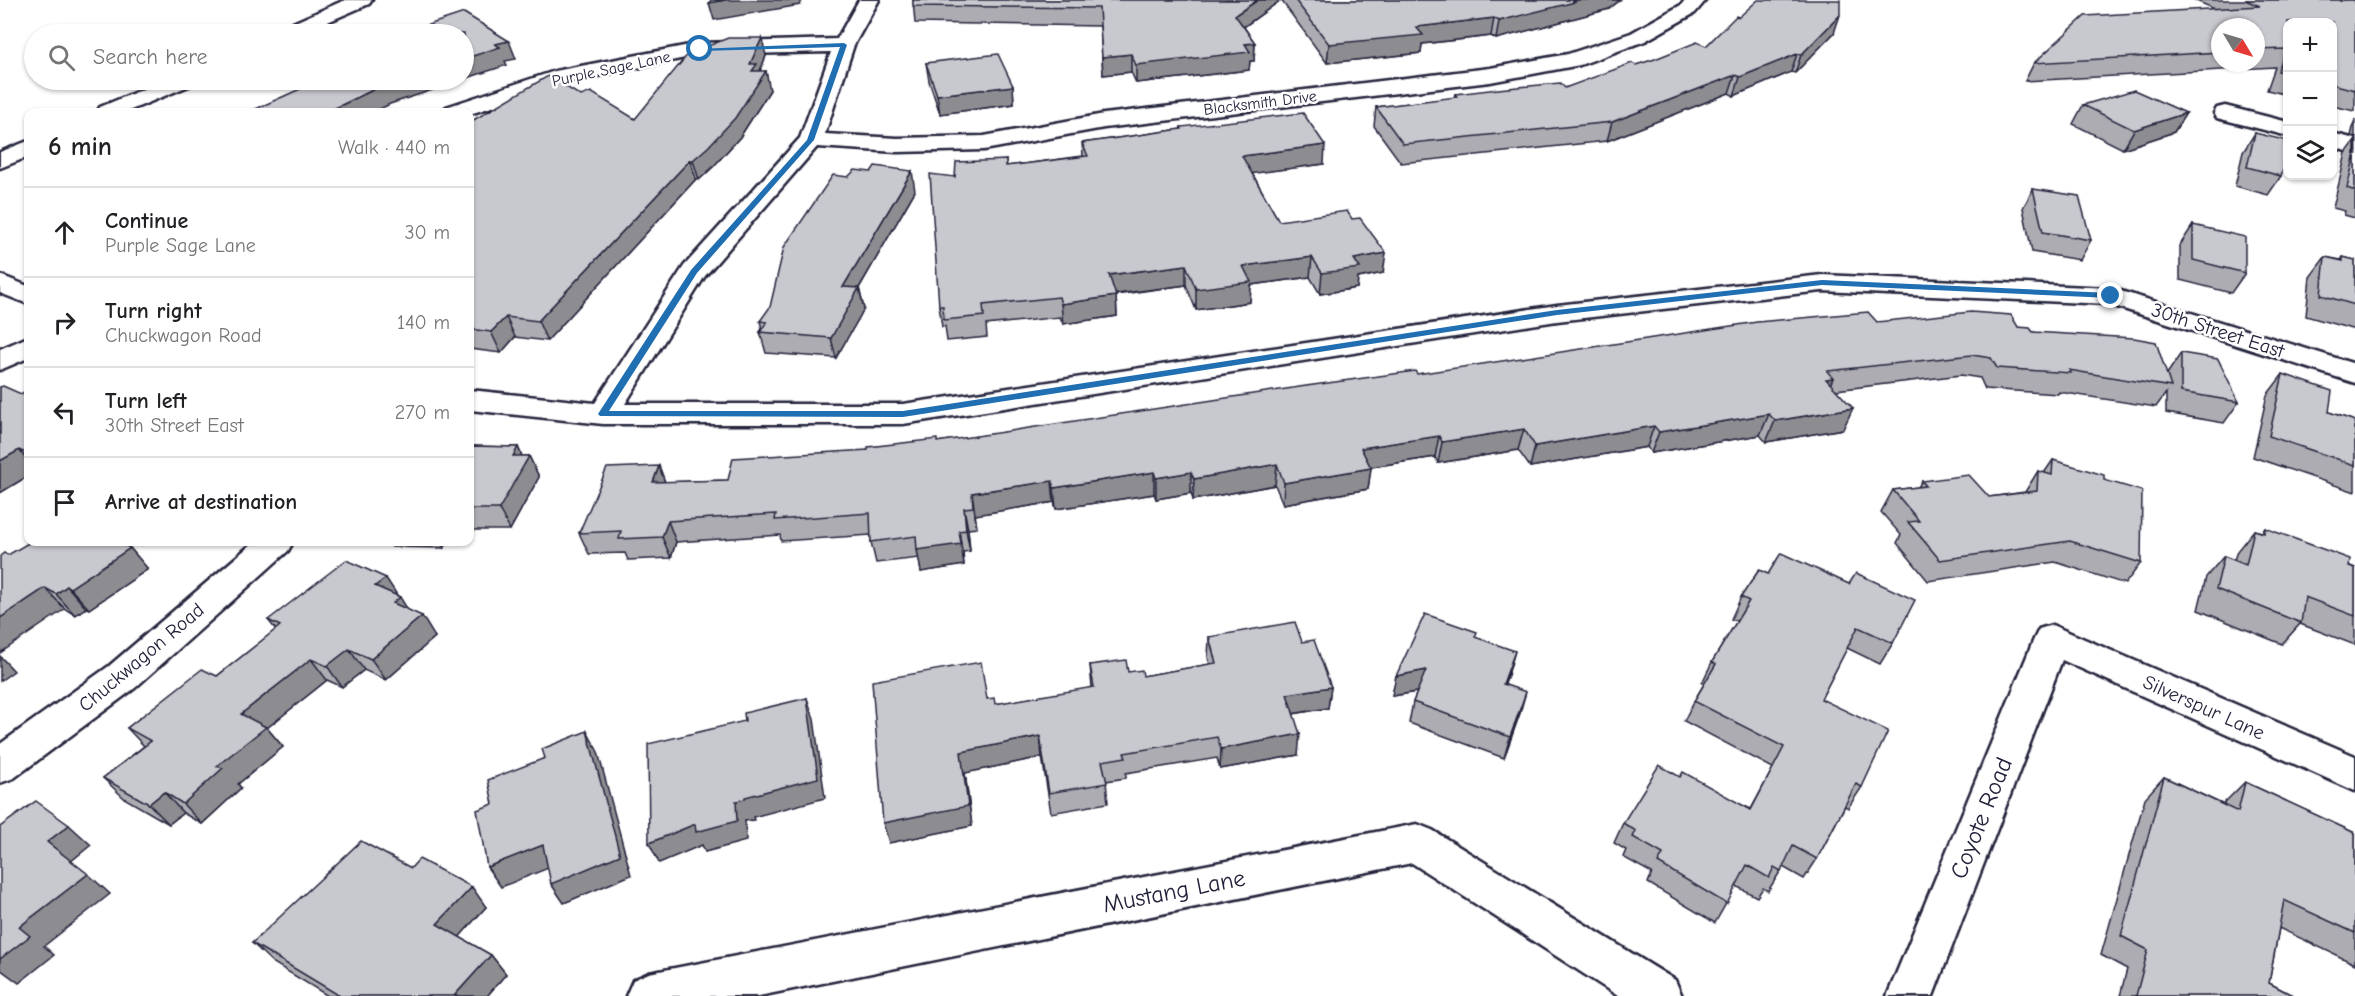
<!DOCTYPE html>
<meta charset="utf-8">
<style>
:root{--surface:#fff;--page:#f6f6f6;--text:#202124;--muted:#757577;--line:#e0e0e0}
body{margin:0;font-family:"Comic Neue",sans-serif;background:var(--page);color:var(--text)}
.controls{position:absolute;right:18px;top:18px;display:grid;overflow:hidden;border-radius:12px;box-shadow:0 2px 4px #0004}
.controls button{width:54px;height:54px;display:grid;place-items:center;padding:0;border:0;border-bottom:2px solid var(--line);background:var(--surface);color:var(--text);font:30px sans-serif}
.compass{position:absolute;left:2211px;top:18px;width:54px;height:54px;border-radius:50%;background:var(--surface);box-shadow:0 2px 4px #0004;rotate:128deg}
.stop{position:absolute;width:18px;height:18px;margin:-14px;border:4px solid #1f6fb2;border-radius:50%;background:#fff}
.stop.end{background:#1f6fb2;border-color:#fff;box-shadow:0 2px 6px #0008}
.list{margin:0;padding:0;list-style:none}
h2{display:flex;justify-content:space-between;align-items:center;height:78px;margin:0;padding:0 24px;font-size:26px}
h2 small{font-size:20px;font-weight:400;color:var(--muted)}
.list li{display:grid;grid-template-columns:39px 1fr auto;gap:18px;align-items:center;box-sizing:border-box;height:90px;padding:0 24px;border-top:2px solid var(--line)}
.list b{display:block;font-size:22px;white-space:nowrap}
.list p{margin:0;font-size:20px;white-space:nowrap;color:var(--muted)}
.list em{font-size:20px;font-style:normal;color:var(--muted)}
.icon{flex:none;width:33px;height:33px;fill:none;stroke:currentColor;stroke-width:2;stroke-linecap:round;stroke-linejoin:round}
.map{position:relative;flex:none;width:2355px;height:996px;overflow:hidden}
.search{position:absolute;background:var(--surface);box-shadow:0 2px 4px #0004;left:24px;top:24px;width:450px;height:66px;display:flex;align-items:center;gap:15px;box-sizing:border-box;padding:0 21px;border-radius:33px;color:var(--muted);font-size:22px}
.panel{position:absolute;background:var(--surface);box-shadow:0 2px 4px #0004;left:24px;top:108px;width:450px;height:438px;border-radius:12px}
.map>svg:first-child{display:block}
</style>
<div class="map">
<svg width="2355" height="996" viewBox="0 0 2355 996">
<rect width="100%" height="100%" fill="#fff"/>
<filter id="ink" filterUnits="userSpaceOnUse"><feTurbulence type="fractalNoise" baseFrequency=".0167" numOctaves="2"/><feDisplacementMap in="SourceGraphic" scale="12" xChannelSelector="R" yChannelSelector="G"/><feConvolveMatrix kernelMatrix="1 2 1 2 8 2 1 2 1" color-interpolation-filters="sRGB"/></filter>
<g filter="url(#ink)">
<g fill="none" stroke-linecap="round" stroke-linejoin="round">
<g stroke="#22223b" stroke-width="5">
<g id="street">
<path d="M859,0H879L854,45L825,134L897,138L984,136L1104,114L1490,68L1568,54L1631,33L1681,5L1685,0H1706L1695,13L1645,41L1580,65L1490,82L1104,128L984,150L897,152L817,147L705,276L625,404H903L1557,305L1822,275L2111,288L2355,364V383L2108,304L1822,291L1557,321L903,424H603L470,410V390L595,403L684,266L800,138L831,52L700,55L568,82L470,114V112H443L446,107L555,71L700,43L837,39Z"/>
<path d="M2225,106L2288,122V136L2217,118L2214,113L2217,108Z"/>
<path d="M2332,133L2355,139V153L2332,147Z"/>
<path d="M0,275L28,286V304L0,293Z"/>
<path d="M28,337V358L0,370V349Z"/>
<path d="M254,542H293L288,551L135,688L14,778L0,783V744L109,666Z"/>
<path d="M2052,625L2355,756V791L2062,660L1933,996H1887L2034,639L2039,629Z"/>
<path d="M1417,824L1432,830L1675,980L1682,996H1618L1412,863L759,996H626L633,980L649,973Z"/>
</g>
</g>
<g stroke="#22223b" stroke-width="5">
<g id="primary">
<path d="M345,0H372L369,4L300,34H274L277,30Z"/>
<path d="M165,80H194L191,85L126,112H97L100,107Z"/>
<path d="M28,141V157L0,168V152Z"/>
</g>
</g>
<use href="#street" fill="#fff" fill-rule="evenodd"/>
<use href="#primary" fill="#fff" fill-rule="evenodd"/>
</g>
<g fill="#acacb2" stroke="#22223b" stroke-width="1.5" fill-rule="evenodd">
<path d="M913,0H1620L1609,9L1496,39L1491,36L1422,44L1421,53L1327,63L1281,0L1244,27L1255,43L1254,61H1250L1249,70L1136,83L1131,72L1103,75L1100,26L915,23Z"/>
<path d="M2194,0H2355V111L2332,106V22H2288V95L2267,90L2275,67L2025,81L2034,63L2215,9ZM2220,27H2256V63H2220Z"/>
<path d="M1834,33L1795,73L1791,72L1734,96L1729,93L1607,141L1401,163L1374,126L1376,107L1454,98L1455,94L1565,88L1636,65L1706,46Z"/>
<path d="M766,56L760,71L770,90L740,137L713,167L699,180L696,179L547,341L515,337L501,353L470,349V122L581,96L635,119Z"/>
<path d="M926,63L1013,86L1014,104L940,114L929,81Z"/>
<path d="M2083,105L2186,113L2174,132L2123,149L2073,124Z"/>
<path d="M2355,119V137L2351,136Z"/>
<path d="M1181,127L1324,164L1252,173L1279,221L1383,273L1358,278L1357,288L1320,294L1310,277L1251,285L1250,302L1196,310L1186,285L1116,295L1117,316L1063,324L1060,317L986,325L987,337L947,341L945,326L942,327L939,306L955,177L1006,160L1007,166L1083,156L1082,143L1181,129Z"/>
<path d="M2255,133L2281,176L2268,195L2235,186L2243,152Z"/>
<path d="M2355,141V218L2344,215L2345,211L2333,208L2346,153Z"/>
<path d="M2033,189L2091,240L2080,260L2032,252L2023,208Z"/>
<path d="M915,191L859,288L864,309L836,358L766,353L760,332L762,329L760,321Z"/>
<path d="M2193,225L2245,273L2231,293L2180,280V245Z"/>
<path d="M2325,257L2341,260L2343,257L2355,260V330L2306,316L2310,277Z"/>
<path d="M1877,322L2018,327L2167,374L2181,353L2239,402L2224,423L2166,413V393L2156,407L2059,392L2058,394L1985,389L1980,378L1961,375L1836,390L1843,429L1766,442L1760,435L1651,453L1647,447L1530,467L1518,450L1438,463L1435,457L1371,467L1368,489L1283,504L1275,485L1193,500L1191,493L1156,499L1154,494L1056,509L1054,502L975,515L977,528L968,529L970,551L963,552L964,565L921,572L919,558L876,563L871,542V535L781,541L780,535L676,542L671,558L628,560L625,553L589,554L579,533L659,466L665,482L728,480L868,450L937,442L1417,374Z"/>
<path d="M2283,374L2329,412L2355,421V492L2253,457L2267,395Z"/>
<path d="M0,387L21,394L28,389V476L0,493Z"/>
<path d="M470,446L518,447L522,456H529L539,477L510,530H470Z"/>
<path d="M2053,460L2104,480L2141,563L2125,584L2055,562L1928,581L1897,543L1901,535L1881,512L1893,490L1918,487L1922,481L1989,497L2025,492L2038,471L2044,473Z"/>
<path d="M2265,528L2355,568V645L2300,624L2282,644L2198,610L2206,577L2224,556L2234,560L2237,551L2254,530L2262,532Z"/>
<path d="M388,542H448L444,548L392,547Z"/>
<path d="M130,548L148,569L89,609L86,608L75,615L65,609L8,555Z"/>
<path d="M1759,570L1893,643L1880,664L1847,648L1821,699L1862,787L1848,808L1845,806L1817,859L1804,879L1783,867L1768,891L1763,888L1757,897L1736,886L1715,923L1648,883L1652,873L1623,857L1626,850L1614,843L1623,823L1680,777L1751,809L1773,768L1684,721L1694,701L1704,684L1702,683L1712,662L1737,621L1731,619L1741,597Z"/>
<path d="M397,596L407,609L435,637L386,680L364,670L342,687L327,680L267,728L283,747L238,784L241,788L202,824L183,813L169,824L124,798L103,778L144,746L127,728L217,676L276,630L268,620Z"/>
<path d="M1209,637L1302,642L1331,687L1328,708L1293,714L1298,755L1220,769L1217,758L1126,773V778L1106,781L1108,803L1051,813L1042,757L965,773L972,826L889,843L987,699L995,704L1092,688L1090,665L1143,676L1210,664L1208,658Z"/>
<path d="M1475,638L1509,672L1505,684L1520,713L1504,758L1409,723L1413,702L1417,692L1392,696L1396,676Z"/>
<path d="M2164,777L2224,805V803L2245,782L2355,833V964L2279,928L2269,983L2294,996H2120L2127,969L2101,955L2145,798Z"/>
<path d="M411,868L486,907L459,937L491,955L506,974L487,996H328L272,962L252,943Z"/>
</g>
<g fill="#8c8c91" stroke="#22223b" stroke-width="1.5">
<path d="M725,0H802L800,5L714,20L709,3Z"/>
<path d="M1258,0H1281L1235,33V15Z"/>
<path d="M1577,0H1620L1609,9L1496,39L1499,21Z"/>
<path d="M1840,15L1834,33L1795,73L1801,55Z"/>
<path d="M1494,18L1491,36L1422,44L1421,53L1327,63L1329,44L1416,27Z"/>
<path d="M762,38L766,56L759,73L766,71L770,90L740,137L713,167L699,180L693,160L750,64Z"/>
<path d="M509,41L516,59L505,61L507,65L464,79V59L495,44Z"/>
<path d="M1255,43L1254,61H1250L1249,70L1136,83V65L1245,44Z"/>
<path d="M1131,54V72L1103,75L1102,57Z"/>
<path d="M1797,54L1791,72L1734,96L1740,77Z"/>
<path d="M1735,75L1729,93L1607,141L1612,122Z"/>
<path d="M400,80H463L390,104L374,112H327L381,86Z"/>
<path d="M1013,86L1014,104L940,114L937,95Z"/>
<path d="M2186,113L2174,132L2123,149L2134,130Z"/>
<path d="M1325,145L1324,164L1241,175L1242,156Z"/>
<path d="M690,160L696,179L547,341L538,321Z"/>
<path d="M912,171L915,191L848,307L843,287Z"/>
<path d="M1386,253L1383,273L1358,278L1357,288L1320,294L1322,273L1354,259Z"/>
<path d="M1312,257L1310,277L1251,285L1250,302L1196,310V289L1243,266Z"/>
<path d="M1186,265V285L1109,295V275Z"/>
<path d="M859,288L864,309L836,358L831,338Z"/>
<path d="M1116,296L1117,316L1063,324L1061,304Z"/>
<path d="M506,317L515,337L501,353L491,332Z"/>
<path d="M1833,378L1824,399L1826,379Z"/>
<path d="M1853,408L1843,429L1766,442L1775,421Z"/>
<path d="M1769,414L1760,435L1651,453L1659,432Z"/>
<path d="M1654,426L1647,447L1530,467L1535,446Z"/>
<path d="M1524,429L1518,450L1438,463L1442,442Z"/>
<path d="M1439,436L1435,457L1358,469L1361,448Z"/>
<path d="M518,447L525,463L529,456L539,477L510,530L499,509L513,456Z"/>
<path d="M19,450L28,461V476L0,493V461Z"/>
<path d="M1277,464L1275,485L1193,500L1194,479Z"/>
<path d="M659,466L667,488L653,482Z"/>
<path d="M1371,468L1368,489L1283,504L1284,483Z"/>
<path d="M1154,472V494L1056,509L1054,488Z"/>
<path d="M1191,472V493L1156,499V478Z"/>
<path d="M1052,481L1054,502L975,515L977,528L972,493Z"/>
<path d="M964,508L968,529L970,551L966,530Z"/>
<path d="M668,521L676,542L671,558L662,537Z"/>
<path d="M959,531L964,565L921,572L917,550Z"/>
<path d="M441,542H448L444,548Z"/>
<path d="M130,548L148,569L89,609L70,588Z"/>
<path d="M386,578L399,598L400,597L413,618L406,624L375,586Z"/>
<path d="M67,586L86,608L75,615L56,594Z"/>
<path d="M45,588L65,609L0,653V618Z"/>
<path d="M422,616L435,637L386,680L371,659Z"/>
<path d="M349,649L364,670L342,687L327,666Z"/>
<path d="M1515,651L1509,672L1497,705L1503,684Z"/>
<path d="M0,656L14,671L0,681Z"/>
<path d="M311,659L327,680L267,728L283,747L238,784L241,788L202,824L183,804L241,714Z"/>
<path d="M1426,670L1422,691L1392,696L1396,676Z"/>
<path d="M1331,687L1328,708L1285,715L1287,694Z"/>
<path d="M1526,692L1520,713L1504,758L1510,737Z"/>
<path d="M807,698L814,719L825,798L753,817L754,820L745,821L746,841L705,852L702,845L659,863L649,843L695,824L745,797Z"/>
<path d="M587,731L598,752L631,875L564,903L551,884Z"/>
<path d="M1300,734L1298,755L1220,769L1221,749Z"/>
<path d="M1040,736L1042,757L965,773L972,826L889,843L883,823L961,752Z"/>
<path d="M164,792L183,813L169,824L149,804Z"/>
<path d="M69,825L91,845L70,862L47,842Z"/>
<path d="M543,845L556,865L501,887L487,867Z"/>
<path d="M88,874L110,894L44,946L54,955L19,983L0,969V959L19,927Z"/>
<path d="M472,887L486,907L453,944L437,924Z"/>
<path d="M491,955L506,974L487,996H454Z"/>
</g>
<g fill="#c8c8cf" stroke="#22223b" stroke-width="1.5">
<path d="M711,0H725L709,3Z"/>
<path d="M913,0H1258L1235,15L1255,43L1245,44L1250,52L1136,65L1131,54L1102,57L1099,8L913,6Z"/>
<path d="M1295,0H1577L1573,1L1575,2L1499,21L1494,18L1416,27L1423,35L1329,44Z"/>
<path d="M1758,0H1840V15L1801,55L1797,54L1740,77L1735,75L1612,122L1403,144L1376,107L1457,97L1455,94L1498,89L1560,83L1565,88L1632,63L1636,65L1655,59L1697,42L1706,46L1736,16L1739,17Z"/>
<path d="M2245,0H2355V90L2332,84V22H2288V73L2278,71L2286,49L2256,50V27H2220V52L2034,63L2085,16L2260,6Z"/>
<path d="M464,13L509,41L495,44L500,47L464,59V34H414L418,33L413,30Z"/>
<path d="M728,38H762L750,64H757L752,71H766L735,118L708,147L693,160H690L538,321L506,317L491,332L470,329V122L548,76L581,96L591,92L635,119L688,54Z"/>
<path d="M998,54L1013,86L937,95L926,63Z"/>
<path d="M320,80H400L381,86L327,112H249Z"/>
<path d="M2134,90L2186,113L2134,130L2083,105Z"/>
<path d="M1303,113L1325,145L1242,156L1279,221L1347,211L1352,219L1360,218L1386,253L1354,259L1360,268L1322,273L1312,257L1243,266L1251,282L1196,289L1186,265L1109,275L1116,296L1061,304L1059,297L983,305L984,316L944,320L943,306H939L930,174L955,177L956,162L1006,160V166L1088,156L1082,143L1182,129L1181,127Z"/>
<path d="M2255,133L2288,141V154L2281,176L2247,167Z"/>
<path d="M2355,154V191L2347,188Z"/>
<path d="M875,166L912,171L843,287L859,288L831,338L760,332L767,322L760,321L770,307L784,247L833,175L848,177L855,170L871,172Z"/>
<path d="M2033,189L2079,196L2091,240L2043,232Z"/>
<path d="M2193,225L2245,237V273L2193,260Z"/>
<path d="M2325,257L2343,261V257L2355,260V305L2321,295Z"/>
<path d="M1868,312L1877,322L1971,312L2011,315L2018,327L2030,328L2033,332L2134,338L2156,342L2171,387L2069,370L2071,373L1997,368L1991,358L1972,355L1827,371L1833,378L1826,379L1853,408L1775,421L1769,414L1659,432L1654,426L1535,446L1524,429L1442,442L1439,436L1361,448L1371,468L1284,483L1277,464L1194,479L1191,472L1156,478L1154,472L1054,488L1052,481L972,493L973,507L964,508L966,530L959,531L961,544L917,550L916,536L871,542L870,513L775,520L776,514L668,521L662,537L619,539L621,531L579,533L607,468L659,466L653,482L728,480L733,458L868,450V447L937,439V442L1306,386L1415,371L1417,374L1757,322Z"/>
<path d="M2181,353L2218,359L2239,402L2181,392Z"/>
<path d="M2283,374L2332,391L2329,412L2355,421V465L2269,436Z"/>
<path d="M3,386L21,394L28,389V454L19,450L0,461V387Z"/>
<path d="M470,446L518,447L513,456H529L499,509H470Z"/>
<path d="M2053,460L2104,475V480L2142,491L2141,563L2070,541L1940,560L1908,522L1919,521L1893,490L1926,486L1922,481L1969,475L1989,497L2037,491L2038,471L2052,475Z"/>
<path d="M2265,528L2350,559L2349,566L2355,568V616L2305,597L2301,623L2216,589L2224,556L2246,565L2254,530L2264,533Z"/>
<path d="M30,542H118L130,548L70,588L67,586L56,594L45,588L0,618V556L4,553L8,555Z"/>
<path d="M1781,553L1849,584L1856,573L1915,600L1893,643L1858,627L1821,699L1888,731L1862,787L1856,784L1817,859L1793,846L1781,871L1774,867L1769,878L1747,865L1727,904L1658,863L1663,854L1633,837L1636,831L1623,823L1659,765L1680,777L1683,772L1751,810L1784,747L1694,701L1716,664L1712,662L1749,601L1741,597L1759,570L1768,574Z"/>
<path d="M346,560L386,578L375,586L400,597L393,603L422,616L371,659L349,649L327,666L311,659L241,714L266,727L217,766L223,768L183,804L164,792L149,804L103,778L151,741L127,728L202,669L217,676L280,626L268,620Z"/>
<path d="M1425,614L1477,632L1475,637L1515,651L1503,684L1526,692L1510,737L1413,702L1426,670L1396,676Z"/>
<path d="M1295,622L1302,642L1314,640L1331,687L1287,694L1300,734L1221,749L1217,737L1124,753L1126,757L1102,761L1107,783L1049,793L1040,736L961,752L968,806L883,823L872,681L981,662L987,699L994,698L995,704L1094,687L1090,665L1126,660L1128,672L1142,670L1143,676L1216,663L1209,637Z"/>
<path d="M807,698L818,778L745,797V799L736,801L737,821L696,832L695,824L649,843L648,744L745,721L744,713Z"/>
<path d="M587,731L620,855L551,884L543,845L487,867L477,810L493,804L488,780L545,758L542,749Z"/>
<path d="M2164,777L2238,812L2245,782L2355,833V933L2284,900L2269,983L2294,996H2136L2148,950L2121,936Z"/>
<path d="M36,801L69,825L47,842L88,874L19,927L30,936L0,959V827Z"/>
<path d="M361,841L411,868L419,859L472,887L437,924L491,955L454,996H340L252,943Z"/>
</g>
</g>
<path fill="#1f6fb2" d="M844,43L847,45L814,140L697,273L609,411H903L1557,310L1822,280L2111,293L2115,296L2111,298L1822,285L1557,315L903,417L600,416L598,414L691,270L807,140L840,47L700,51L697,49Z"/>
<g text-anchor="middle" stroke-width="5" stroke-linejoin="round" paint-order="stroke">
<g font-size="16" fill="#22223b" stroke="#fff">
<text transform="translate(611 68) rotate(-12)" y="6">Purple Sage Lane</text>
<text transform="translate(1260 102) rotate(-7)" y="6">Blacksmith Drive</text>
</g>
<g font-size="20" fill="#22223b" stroke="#fff">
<text transform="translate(2218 330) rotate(18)" y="7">30th Street East</text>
<text transform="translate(141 657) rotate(-40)" y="7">Chuckwagon Road</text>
<text transform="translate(2204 707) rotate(24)" y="7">Silverspur Lane</text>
</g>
<g font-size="24" fill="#22223b" stroke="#fff">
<text transform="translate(1981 818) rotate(-68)" y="8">Coyote Road</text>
<text transform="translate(1174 891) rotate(-11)" y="8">Mustang Lane</text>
</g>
</g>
</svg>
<div class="controls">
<button>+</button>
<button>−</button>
<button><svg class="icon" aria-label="layers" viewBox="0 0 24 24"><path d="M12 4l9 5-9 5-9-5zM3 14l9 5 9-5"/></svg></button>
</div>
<svg class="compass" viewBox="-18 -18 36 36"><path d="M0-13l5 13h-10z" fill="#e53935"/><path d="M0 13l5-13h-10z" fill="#757577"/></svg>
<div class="stop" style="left:700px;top:49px"></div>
<div class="stop end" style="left:2111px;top:296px"></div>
<div class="search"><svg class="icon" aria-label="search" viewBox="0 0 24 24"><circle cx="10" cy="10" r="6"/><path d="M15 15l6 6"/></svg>Search here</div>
<section class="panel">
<h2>6 min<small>Walk · 440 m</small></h2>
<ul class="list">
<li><svg class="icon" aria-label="ahead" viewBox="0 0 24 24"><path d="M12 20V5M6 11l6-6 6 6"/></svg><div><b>Continue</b><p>Purple Sage Lane</p></div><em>30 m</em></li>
<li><svg class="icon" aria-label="right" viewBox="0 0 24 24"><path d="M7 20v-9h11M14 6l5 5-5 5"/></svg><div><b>Turn right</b><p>Chuckwagon Road</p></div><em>140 m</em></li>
<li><svg class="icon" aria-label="left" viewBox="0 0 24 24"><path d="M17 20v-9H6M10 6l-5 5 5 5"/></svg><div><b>Turn left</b><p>30th Street East</p></div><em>270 m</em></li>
<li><svg class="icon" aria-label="arrive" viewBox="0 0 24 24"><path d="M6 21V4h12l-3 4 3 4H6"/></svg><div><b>Arrive at destination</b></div></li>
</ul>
</section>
</div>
